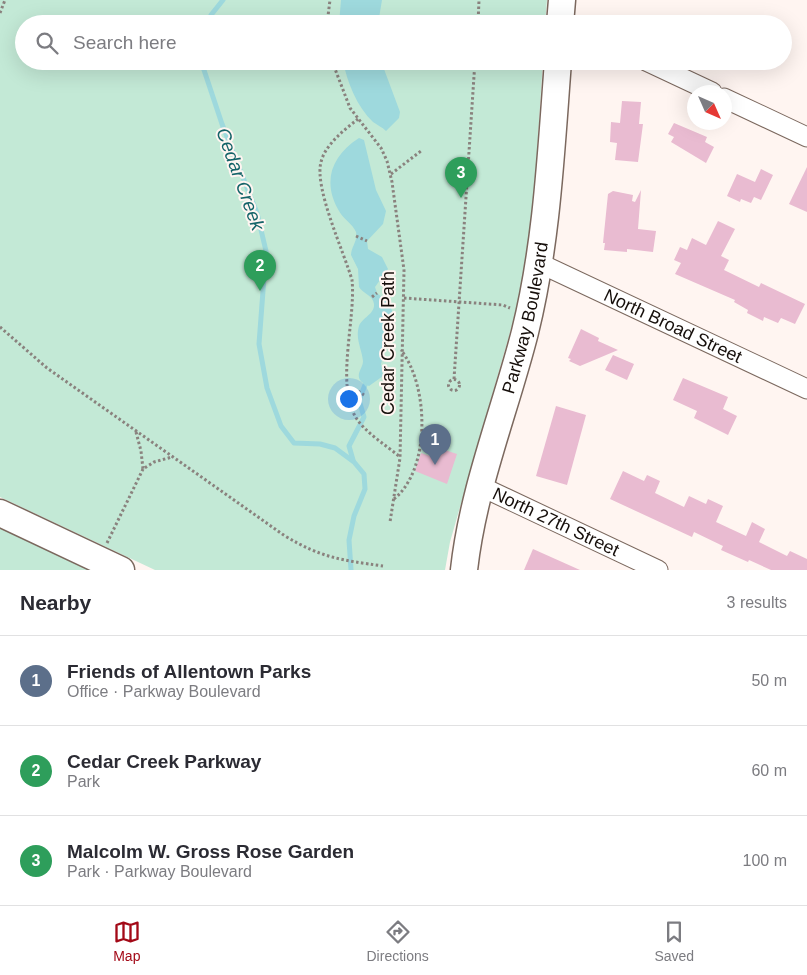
<!DOCTYPE html>
<meta charset="utf-8">
<style>
:root{--surface:#fff;--page:#f2f2f3;--text:#2b2b33;--muted:#7c7c81;--line:#e1e1e2;--accent:#a30917}
body{margin:0;font-family:Arial,sans-serif;background:var(--page);color:var(--text)}
.compass{position:absolute;left:687px;top:85px;width:45px;height:45px;border-radius:50%;background:var(--surface);box-shadow:0 5px 20px #0002;rotate:135deg}
.you{position:absolute;left:348px;top:398px;width:18px;height:18px;margin:-12px;border:4px solid #fff;border-radius:50%;background:#1a73e8;box-shadow:0 0 0 8px #1a73e833}
.badge{display:grid;place-items:center;width:32px;height:32px;border-radius:50%;background:var(--accent);color:#fff;font-size:16px;font-weight:700}
.pin{position:absolute;translate:-50% -41px;filter:drop-shadow(0 1px 2px #0008)}
.pin::after{content:'';position:absolute;top:26px;width:18px;height:15px;background:inherit;clip-path:polygon(0 0,100% 0,50% 100%)}
.list{margin:0;padding:0;list-style:none}
h2{display:flex;justify-content:space-between;align-items:center;height:65px;margin:0;padding:0 20px;font-size:21px}
h2 small{font-size:16px;font-weight:400;color:var(--muted)}
.list li{display:grid;grid-template-columns:32px 1fr auto;gap:15px;align-items:center;box-sizing:border-box;height:90px;padding:0 20px;border-top:1px solid var(--line)}
.list b{display:block;font-size:19px;white-space:nowrap}
.list p{margin:0;font-size:16px;white-space:nowrap;color:var(--muted)}
.list em{font-size:16px;font-style:normal;color:var(--muted)}
.icon{flex:none;width:28px;height:28px;fill:none;stroke:currentColor;stroke-width:2;stroke-linecap:round;stroke-linejoin:round}
.map{position:relative;flex:none;width:807px;height:570px;overflow:hidden}
.search{position:absolute;background:var(--surface);box-shadow:0 5px 20px #0002;left:15px;right:15px;top:15px;height:55px;display:flex;align-items:center;gap:12px;box-sizing:border-box;padding:0 18px;border-radius:28px;color:var(--muted);font-size:19px}
.sheet{height:335px;background:var(--surface)}
nav{display:flex;justify-content:space-around;align-items:center;box-sizing:border-box;height:70px;border-top:1px solid var(--line);background:var(--surface);font-size:14px;color:var(--muted)}
nav a{display:grid;justify-items:center;gap:2px}
nav .on{color:var(--accent)}
.map>svg:first-child{display:block}
</style>
<div class="map">
<svg width="807" height="570" viewBox="0 0 807 570">
<rect width="100%" height="100%" fill="#fff5f1"/>
<g fill="#c3e9d6">
<path d="M0,0H547L545,24H24V61H543L534,199L527,259L513,322L450,542L445,570H155L0,497Z"/>
<path d="M0,526L93,570H0Z"/>
</g>
<g fill="#9ed9dd">
<path d="M341,0H382L378,24H339Z"/>
<path d="M343,61H381L400,112L399,118L386,131C382,127 377,125 373,122C357,107 347,82 343,61Z"/>
<path d="M359,138L364,140L376,190L386,211L383,224L367,241L368,249L382,257L388,269L375,287L377,293L389,303L394,316L381,364L383,376L369,386C366,385 362,383 360,380C356,373 363,368 363,361C362,349 355,339 359,326C362,318 375,314 374,304C373,295 363,294 359,287L358,269L351,255C351,247 358,241 356,232C353,224 343,219 339,211C322,182 331,156 359,138Z"/>
</g>
<g fill="none" stroke-linecap="round" stroke-linejoin="round">
<g stroke="#9ed9dd" stroke-width="5">
<path d="M208,24L211,15L223,0"/>
<path d="M201,61L222,124L257,213L266,251L259,344L267,388L281,426L294,443L320,444L335,448L354,462L364,474L365,489L354,516L349,540L351,570"/>
<path d="M353,460L349,446L364,417L359,400L365,385"/>
</g>
</g>
<g fill="#e9bbd1">
<path d="M622,101L641,102L639,124H643L638,162L615,160L617,143L610,142L611,122L620,123Z"/>
<path d="M674,123L707,137L705,142L714,147L706,163L671,142L674,137L668,134Z"/>
<path d="M807,167V212L789,204Z"/>
<path d="M761,169L773,175L761,200L754,197L751,203L741,199L740,202L727,196L737,174L755,182Z"/>
<path d="M641,190L638,229L656,231L653,252L627,249V252L604,250L605,243H603L608,194L613,191L633,195L632,201L635,202Z"/>
<path d="M718,221L735,229L721,256L729,260L724,270L759,287L761,283L805,304L795,324L781,318L778,323L764,317L763,321L747,313L748,310L734,302L735,300L675,274L681,263L674,260L680,247L687,250L692,238L706,245Z"/>
<path d="M581,329L599,338L598,341L618,350L580,366L569,361L571,359L568,358Z"/>
<path d="M613,355L634,364L627,380L605,370Z"/>
<path d="M683,378L728,397L723,409L737,416L728,435L694,418L697,411L673,400Z"/>
<path d="M556,406L586,415L567,485L536,476Z"/>
<path d="M433,446L457,454L447,484L415,471L421,453L430,456Z"/>
<path d="M623,471L644,481L647,475L660,481L655,493L684,507L689,496L706,504L708,499L723,506L716,522L746,536L752,522L765,529L759,542L787,556L790,551L807,559V570H771L749,560L748,562L721,550L723,546L694,532L692,537L610,499Z"/>
<path d="M533,549L580,570H524Z"/>
</g>
<g fill="none" stroke-linecap="round" stroke-linejoin="round">
<g stroke="#7b685e" stroke-width="21">
<g id="street">
<path d="M646,61L712,92"/>
<path d="M724,98L807,137"/>
<path id="s1" d="M539,263L807,389"/>
<path id="s2" d="M480,486L658,570"/>
</g>
</g>
<g stroke="#7b685e" stroke-width="29">
<g id="secondary">
<path d="M560,24L562,0"/>
<path d="M0,513L121,570"/>
<path id="s3" d="M464,570C473,488 505,411 525,332C547,243 551,152 558,61"/>
</g>
</g>
<g stroke="#8a827e" stroke-width="3" stroke-dasharray="2.5 2.5" stroke-linecap="butt">
<path d="M0,13L5,0"/>
<path d="M327,24L330,0"/>
<path d="M478,24L479,0"/>
<path d="M332,61L350,108L381,148L387,161L392,182L404,270L400,458L390,522"/>
<path d="M358,119C344,130 325,145 321,162C314,188 344,252 352,280C356,318 336,382 355,416C364,432 386,445 400,457"/>
<path d="M391,174L421,151"/>
<path d="M356,236L367,241"/>
<path d="M372,297L377,293"/>
<path d="M404,298L503,305L510,308"/>
<path d="M0,327L47,368L285,536C322,558 341,560 383,566"/>
<path d="M454,379L475,61"/>
<circle cx="454" cy="385" r="5.5"/>
<path d="M358,391L364,395"/>
<path d="M136,432L141,451L143,469L154,462L172,457"/>
<path d="M394,499C431,469 429,386 401,350"/>
<path d="M107,543L143,469"/>
</g>
<use href="#street" stroke="#fff" stroke-width="19"/>
<use href="#secondary" stroke="#fff" stroke-width="26"/>
</g>
<g text-anchor="middle" stroke-width="4" stroke-linejoin="round" paint-order="stroke">
<g font-size="18" fill="#150e0a" stroke="#fff5f1">
<text dy="6" stroke="none"><textPath href="#s3" startOffset="260">Parkway Boulevard</textPath></text>
<text dy="6" stroke="none"><textPath href="#s1" startOffset="148">North Broad Street</textPath></text>
<text transform="translate(388 343) rotate(-90)" y="6">Cedar Creek Path</text>
<text dy="6" stroke="none"><textPath href="#s2" startOffset="84">North 27th Street</textPath></text>
</g>
<g font-size="19" font-style="italic" fill="#136368" stroke="#fff5f1">
<text transform="translate(241 179) rotate(70)" y="7">Cedar Creek</text>
</g>
</g>
</svg>
<svg class="compass" viewBox="-18 -18 36 36"><path d="M0-13l5 13h-10z" fill="#e53935"/><path d="M0 13l5-13h-10z" fill="#7c7c81"/></svg>
<div class="you"></div>
<div class="pin badge" style="left:435px;top:465px;background:#5c6f8a">1</div>
<div class="pin badge" style="left:260px;top:291px;background:#2e9e5b">2</div>
<div class="pin badge" style="left:461px;top:198px;background:#2e9e5b">3</div>
<div class="search"><svg class="icon" aria-label="search" viewBox="0 0 24 24"><circle cx="10" cy="10" r="6"/><path d="M15 15l6 6"/></svg>Search here</div>
</div>
<section class="sheet">
<h2>Nearby<small>3 results</small></h2>
<ul class="list">
<li><span class="badge" style="background:#5c6f8a">1</span><div><b>Friends of Allentown Parks</b><p>Office · Parkway Boulevard</p></div><em>50 m</em></li>
<li><span class="badge" style="background:#2e9e5b">2</span><div><b>Cedar Creek Parkway</b><p>Park</p></div><em>60 m</em></li>
<li><span class="badge" style="background:#2e9e5b">3</span><div><b>Malcolm W. Gross Rose Garden</b><p>Park · Parkway Boulevard</p></div><em>100 m</em></li>
</ul>
</section>
<nav>
<a class="on"><svg class="icon" aria-label="map" viewBox="0 0 24 24"><path d="M3 6l6-2 6 2 6-2v14l-6 2-6-2-6 2zM9 4v14M15 6v14"/></svg>Map</a>
<a><svg class="icon" aria-label="directions" viewBox="0 0 24 24"><path d="M12 3l9 9-9 9-9-9zM9 14v-3h6M13 9l2 2-2 2"/></svg>Directions</a>
<a><svg class="icon" aria-label="saved" viewBox="0 0 24 24"><path d="M7 4h10v16l-5-4-5 4z"/></svg>Saved</a>
</nav>
